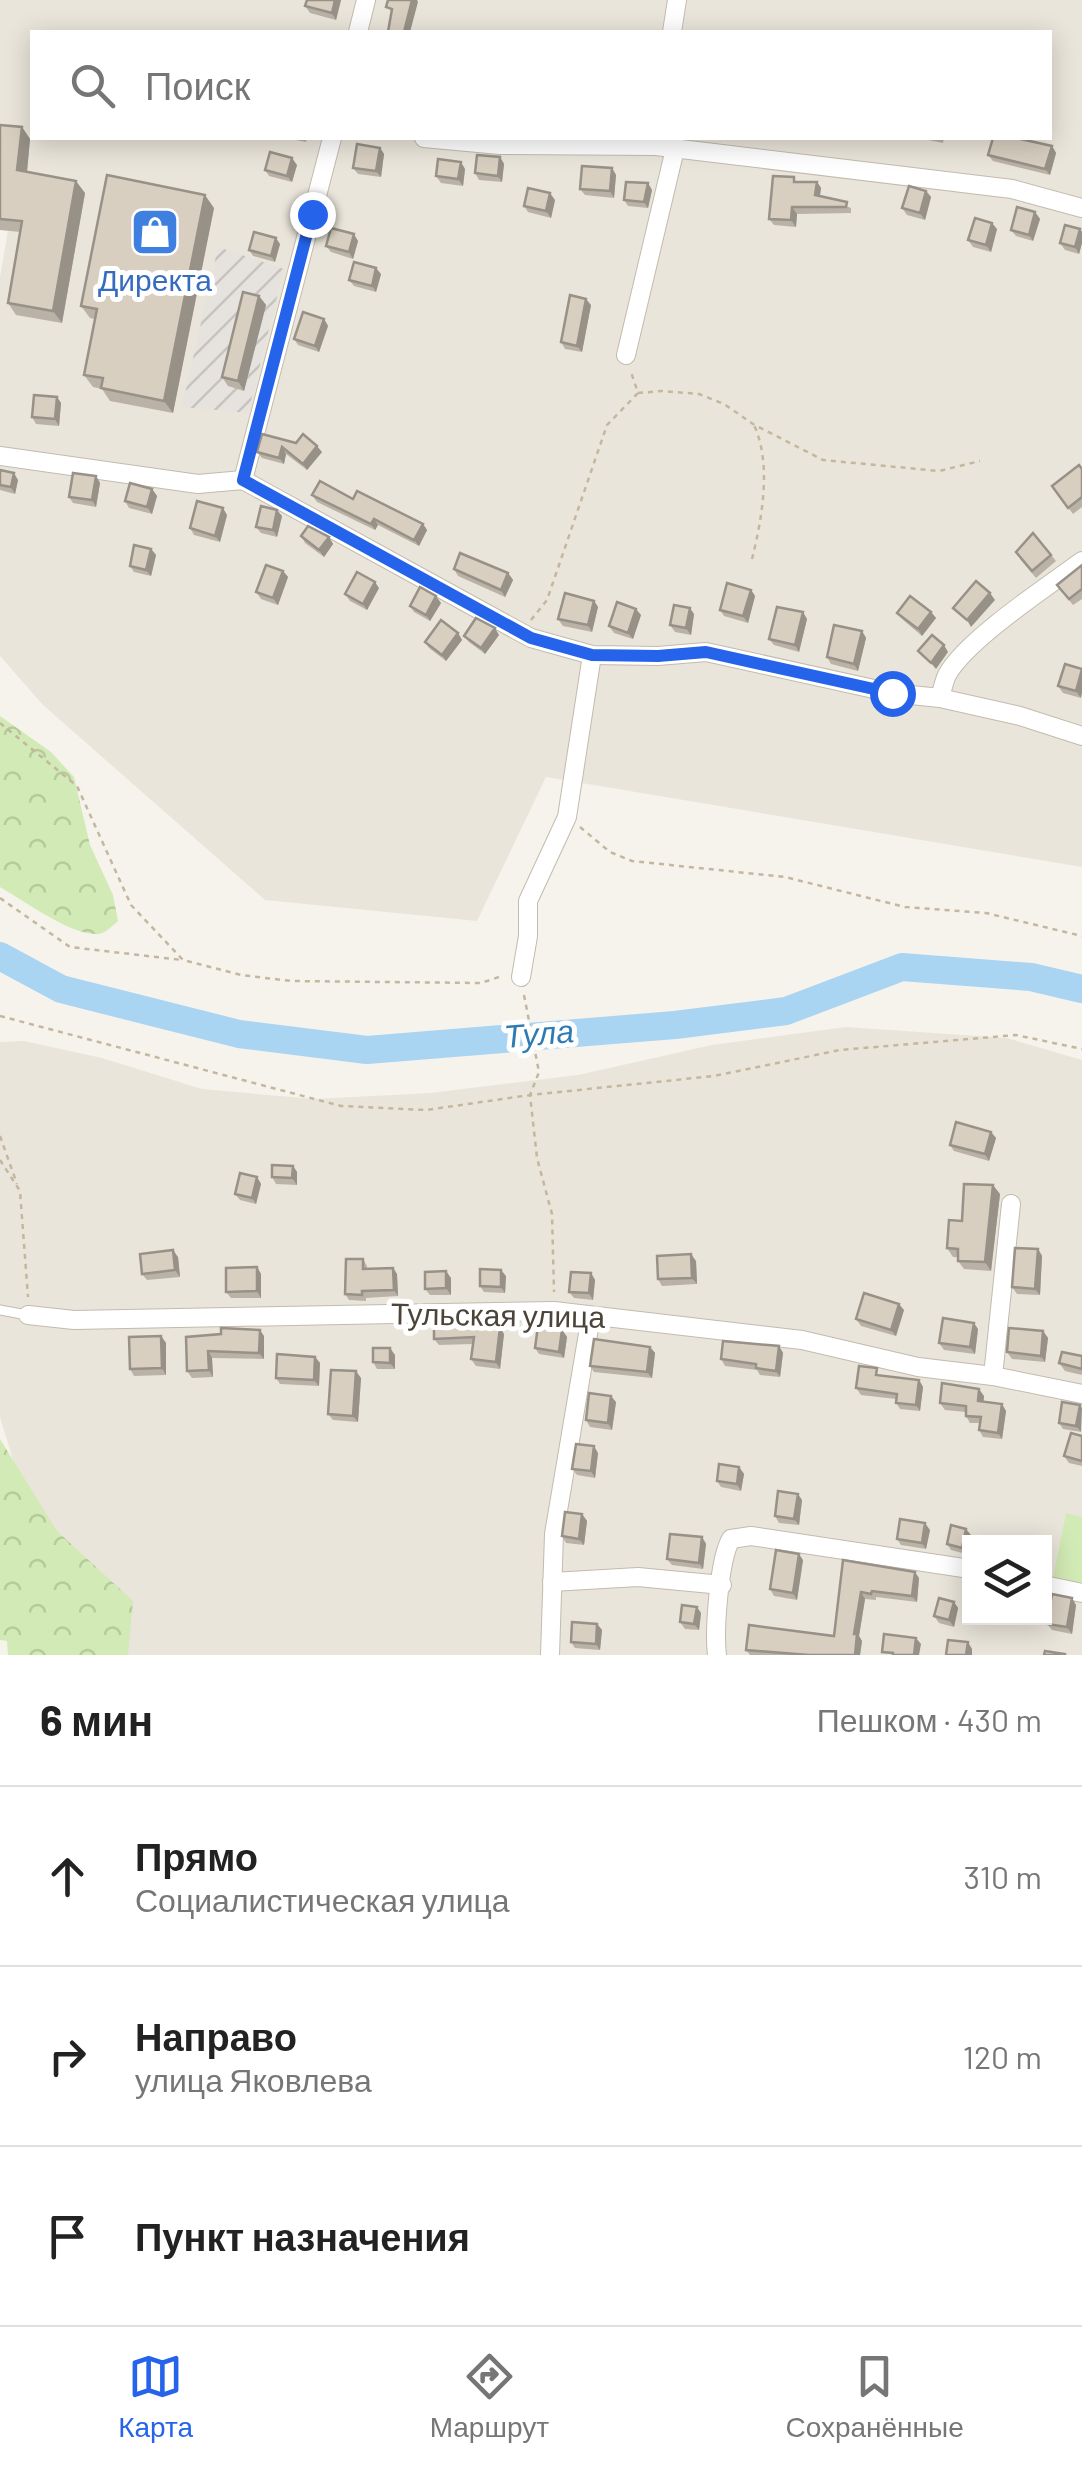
<!DOCTYPE html>
<html lang="ru">
<meta charset="utf-8">
<style>
:root{--surface:#fff;--page:#f6f6f6;--text:#222;--muted:#767676;--line:#e0e0e0;--accent:#2563eb}
body{margin:0;font-family:Barlow,sans-serif;background:var(--page);color:var(--text)}
.controls{position:absolute;right:30px;bottom:30px;display:grid;overflow:hidden;border-radius:0px;box-shadow:0 5px 25px #0003}
.controls button{width:90px;height:90px;display:grid;place-items:center;padding:0;border:0;border-bottom:2px solid var(--line);background:var(--surface);color:var(--text);font:50px sans-serif}
.stop{position:absolute;width:30px;height:30px;margin:-22px;border:8px solid #2563eb;border-radius:50%;background:#fff}
.stop.end{background:#2563eb;border-color:#fff;box-shadow:0 2px 10px #0008}
.list{margin:0;padding:0;list-style:none}
h2{display:flex;justify-content:space-between;align-items:center;height:130px;margin:0;padding:0 40px;font-size:42px}
h2 small{font-size:32px;font-weight:400;color:var(--muted)}
.list li{display:grid;grid-template-columns:65px 1fr auto;gap:30px;align-items:center;box-sizing:border-box;height:180px;padding:0 40px;border-top:2px solid var(--line)}
.list b{display:block;font-size:38px;white-space:nowrap}
.list p{margin:0;font-size:32px;white-space:nowrap;color:var(--muted)}
.list em{font-size:32px;font-style:normal;color:var(--muted)}
.icon{flex:none;width:55px;height:55px;fill:none;stroke:currentColor;stroke-width:2;stroke-linecap:round;stroke-linejoin:round}
.map{position:relative;flex:none;width:1082px;height:1655px;overflow:hidden}
.search{position:absolute;background:var(--surface);box-shadow:0 5px 25px #0003;left:30px;right:30px;top:30px;height:110px;display:flex;align-items:center;gap:25px;box-sizing:border-box;padding:0 35px;border-radius:0px;color:var(--muted);font-size:38px}
.sheet{height:670px;background:var(--surface)}
nav{display:flex;justify-content:space-around;align-items:center;box-sizing:border-box;height:140px;border-top:2px solid var(--line);background:var(--surface);font-size:28px;color:var(--muted)}
nav a{display:grid;justify-items:center;gap:5px}
nav .on{color:var(--accent)}
.map>svg:first-child{display:block}
</style>
<div class="map">
<svg width="1082" height="1655" viewBox="0 0 1082 1655">
<defs>
<pattern id="industrial-furrows" width="10" height="10" patternUnits="userSpaceOnUse" patternTransform="scale(2.5)"><rect width="10" height="10" fill="#e6e2dd"/><path d="M-1 1l2-2M0 10L10 0M9 11l2-2" fill="none" stroke="#c7c3be"/></pattern>
<pattern id="forest-crowns" width="20" height="18" patternUnits="userSpaceOnUse" patternTransform="scale(2.5)"><rect width="20" height="18" fill="#d2eab5"/><path d="M2 6a3 3 0 1 1 6 0M12 15a3 3 0 1 1 6 0" fill="none" stroke="#b6ca9c"/></pattern>
</defs>
<rect width="100%" height="100%" fill="#f6f3ec"/>
<g fill="#eae5da" fill-rule="evenodd">
<path d="M0,0H1082V867L546,777L477,921L265,900L43,705L0,656V277L18,172L0,125ZM32,32H1050V138H32Z"/>
<path d="M846,1027L1007,1038L1082,1060V1655H41L38,1542L0,1417V1042L24,1041L102,1058L202,1089L314,1099L430,1093L578,1075L712,1045ZM970,1542H1044V1618H970Z"/>
</g>
<path fill="url(#industrial-furrows)" d="M218,247L284,269L248,413L182,407Z"/>
<path fill="#d2eab5" d="M1066,1513L1082,1517V1584L1053,1578Z"/>
<g fill="url(#forest-crowns)">
<path d="M0,716L51,752L74,777L90,845L113,895L118,921C112,926 105,934 97,934C70,935 23,900 0,887Z"/>
<path d="M0,1439L57,1531L133,1601L128,1655H8L7,1641L0,1640Z"/>
</g>
<g fill="none" stroke-linecap="round" stroke-linejoin="round">
<path stroke="#a9d4f2" stroke-width="28" d="M0,956L61,989L239,1034L367,1050L675,1025L786,1011L902,967L1031,977L1082,989"/>
<g stroke="#c2bbae" stroke-width="11">
<path id="lane" d="M0,1310L27,1315"/>
</g>
<g stroke="#c2bbae" stroke-width="20">
<g id="street">
<path d="M358,32L366,0"/>
<path d="M672,32L677,0"/>
<path d="M424,138L500,145L656,146L1012,189L1082,208"/>
<path d="M626,355L675,149"/>
<path d="M0,456L198,484L243,480L531,638L592,655L658,656L706,652L892,693L940,698L1020,716L1082,736"/>
<path d="M243,480L332,138"/>
<path d="M940,698C942,691 944,681 947,675C966,640 1048,586 1082,561"/>
<path d="M521,977L528,936V901L567,817L592,655"/>
<path d="M28,1315L74,1320L554,1311L802,1340L918,1367L993,1376L1082,1394"/>
<path d="M993,1376L1011,1204"/>
<path d="M552,1582L638,1577L722,1585"/>
<path d="M1044,1585L1082,1593"/>
<path d="M550,1655L554,1534L591,1316"/>
<path d="M717,1655C714,1631 719,1559 731,1539L751,1536L970,1569"/>
</g>
</g>
<g stroke="#c4b79f" stroke-width="2.5" stroke-dasharray="5 5" stroke-linecap="butt">
<path d="M638,393L662,391L699,394L724,404L753,424L823,460L939,471L980,461"/>
<path d="M752,559C762,519 772,464 754,425"/>
<path d="M531,620L547,600L607,425L638,393L631,372"/>
<path d="M0,723L77,786L131,905L183,960L241,975L291,981L481,983L502,976"/>
<path d="M580,827L610,852L632,861L785,877L905,907L986,913L1082,936"/>
<path d="M0,898L70,947L182,960"/>
<path d="M524,995L539,1072L530,1095L537,1158L552,1214L554,1292"/>
<path d="M0,1016L341,1106L426,1110L530,1095L714,1076L840,1050L1016,1035L1082,1049"/>
<path d="M0,1136L17,1184"/>
<path d="M0,1160L20,1191L28,1297"/>
</g>
<use href="#lane" stroke="#fff" stroke-width="9"/>
<use href="#street" stroke="#fff" stroke-width="18"/>
</g>
<g fill="#bab2a6">
<path d="M341,0L336,20L310,13L305,6Z"/>
<path d="M0,125L22,127L30,139L27,172L85,193L62,323L16,315L8,303L20,232L0,230Z"/>
<path d="M286,138H307L306,142Z"/>
<path d="M919,138H944L943,143Z"/>
<path d="M1052,146L1056,153L1050,175L993,161L988,155Z"/>
<path d="M380,148L384,154L381,177L358,174L353,168Z"/>
<path d="M500,157L504,164L502,182L479,180L475,173Z"/>
<path d="M297,165L292,182L269,176L265,170Z"/>
<path d="M612,168L616,175L614,198L585,195L580,189Z"/>
<path d="M465,169L463,186L441,183L436,176Z"/>
<path d="M798,182H817L821,188L820,196L851,208V213L797,214L796,227L774,225L769,219Z"/>
<path d="M652,190L648,208L628,206L624,200Z"/>
<path d="M926,191L931,197L925,220L907,215L902,208Z"/>
<path d="M555,200L551,218L528,212L524,206Z"/>
<path d="M214,208L173,413L110,401L102,389L93,387L84,375L95,319L90,318L81,306Z"/>
<path d="M1035,212L1040,219L1033,241L1016,236L1011,230Z"/>
<path d="M997,229L991,252L973,247L968,240Z"/>
<path d="M1080,229L1082,232V243L1079,254L1065,250L1060,243Z"/>
<path d="M358,241L353,259L331,252L326,246Z"/>
<path d="M280,244L275,262L253,256L249,250Z"/>
<path d="M381,274L376,292L354,286L349,280Z"/>
<path d="M259,296L266,305L244,391L228,386L222,377Z"/>
<path d="M591,305L582,352L565,349L561,342Z"/>
<path d="M324,319L328,326L319,352L298,345L294,339Z"/>
<path d="M57,397L61,403L59,426L36,424L32,417Z"/>
<path d="M262,434L322,452L307,470L286,454L284,464L262,458L257,452Z"/>
<path d="M1082,469V507L1073,514L1052,486Z"/>
<path d="M0,470L18,480L15,494L0,490Z"/>
<path d="M96,476L100,483L96,507L73,503L69,497Z"/>
<path d="M152,489L157,496L152,514L129,508L125,501Z"/>
<path d="M312,495L353,499L423,524L427,530L419,546L378,525L375,530L317,502Z"/>
<path d="M227,515L220,542L194,535L190,528Z"/>
<path d="M282,516L277,537L261,533L256,527Z"/>
<path d="M1033,533L1056,561L1036,578L1020,559Z"/>
<path d="M301,536L329,537L333,544L324,557L305,543Z"/>
<path d="M151,549L156,555L151,576L134,572L130,566Z"/>
<path d="M1082,565V599L1073,605L1057,585Z"/>
<path d="M454,569L508,573L513,580L505,597L458,576Z"/>
<path d="M283,571L288,577L278,605L261,599L256,592Z"/>
<path d="M379,588L367,610L350,601L345,594Z"/>
<path d="M751,590L755,596L748,623L724,616L720,610Z"/>
<path d="M594,601L598,607L592,632L563,626L558,619Z"/>
<path d="M441,603L430,621L414,612L410,606Z"/>
<path d="M931,612L936,618L922,636L902,619L897,613Z"/>
<path d="M694,614L691,635L675,632L670,625Z"/>
<path d="M641,615L633,639L614,633L609,626Z"/>
<path d="M807,619L799,652L774,645L769,639Z"/>
<path d="M862,631L866,638L858,671L831,664L827,657Z"/>
<path d="M458,633L462,640L446,661L429,648L425,642Z"/>
<path d="M499,635L485,654L469,642L464,636Z"/>
<path d="M1065,664L1081,698L1063,693L1058,686Z"/>
<path d="M991,1132L996,1138L989,1161L954,1151L950,1145Z"/>
<path d="M293,1166L297,1172V1185L276,1184L272,1177Z"/>
<path d="M257,1177L261,1184L256,1204L240,1200L235,1194Z"/>
<path d="M1000,1194L991,1271L964,1269L958,1261V1257H953L947,1248L962,1221Z"/>
<path d="M1038,1249L1042,1256L1040,1295L1017,1294L1012,1287Z"/>
<path d="M178,1257L180,1277L147,1280L142,1274Z"/>
<path d="M363,1259L367,1266V1269L393,1268L397,1274L398,1296L366,1298V1301L349,1300L345,1294Z"/>
<path d="M696,1261L697,1284L662,1286L658,1279Z"/>
<path d="M257,1267L261,1274V1298H231L226,1292Z"/>
<path d="M591,1273L595,1280L593,1300L574,1298L569,1292Z"/>
<path d="M506,1276L505,1293L484,1292L480,1286Z"/>
<path d="M451,1278V1295H430L425,1289Z"/>
<path d="M904,1310L896,1336L861,1326L856,1319Z"/>
<path d="M459,1319L462,1323L504,1334L500,1369L476,1366L471,1359L473,1344L439,1345L434,1339Z"/>
<path d="M978,1329L975,1354L944,1350L939,1343Z"/>
<path d="M562,1330L567,1337L564,1358L539,1354L535,1348Z"/>
<path d="M1043,1331L1048,1338L1045,1362L1012,1359L1007,1352Z"/>
<path d="M161,1336L166,1343V1375L134,1376L130,1369Z"/>
<path d="M264,1336V1359L212,1358L213,1377L192,1378L187,1371L186,1337Z"/>
<path d="M779,1346L783,1353L780,1377L760,1375L757,1370L725,1366L721,1359Z"/>
<path d="M650,1347L655,1353L652,1378L594,1372L590,1366Z"/>
<path d="M395,1355V1369H377L373,1362Z"/>
<path d="M1082,1356V1375L1065,1371L1059,1363Z"/>
<path d="M315,1357L320,1363L319,1386L280,1384L276,1378Z"/>
<path d="M881,1375L919,1380L923,1387L920,1411L900,1409L896,1403V1399L861,1395L856,1388Z"/>
<path d="M361,1378L358,1422L333,1420L328,1414Z"/>
<path d="M984,1396L983,1402L1006,1411L1002,1439L983,1437L979,1430L980,1423H970L966,1416V1412L945,1410L940,1403Z"/>
<path d="M616,1402L612,1430L590,1427L586,1420Z"/>
<path d="M1062,1402L1081,1432L1063,1429L1059,1423Z"/>
<path d="M1082,1436V1466L1069,1463L1064,1456Z"/>
<path d="M598,1453L595,1478L577,1475L572,1469Z"/>
<path d="M739,1467L744,1474L741,1491L721,1487L717,1481Z"/>
<path d="M802,1500L799,1525L779,1523L775,1516Z"/>
<path d="M582,1514L587,1521L584,1545L566,1543L562,1536Z"/>
<path d="M930,1530L926,1549L901,1545L897,1539Z"/>
<path d="M971,1535L966,1554L951,1550L947,1544Z"/>
<path d="M702,1537L706,1544L703,1569L672,1565L667,1559Z"/>
<path d="M803,1560L797,1600L774,1596L770,1589Z"/>
<path d="M843,1560L919,1578L917,1602L876,1597V1600L865,1599L859,1636L862,1641L860,1655H750L746,1650L834,1636Z"/>
<path d="M954,1602L958,1608L954,1627L939,1623L934,1616Z"/>
<path d="M1076,1605L1072,1634L1052,1630L1047,1624Z"/>
<path d="M701,1613L699,1630L685,1629L680,1622Z"/>
<path d="M597,1624L602,1630L600,1650L575,1648L571,1642Z"/>
</g>
<g fill="#979187">
<path d="M335,0H341L336,20L332,13Z"/>
<path d="M412,0H417L418,2L410,32H404Z"/>
<path d="M22,127L30,139L26,182L17,170Z"/>
<path d="M1052,146L1056,153L1050,175L1045,169Z"/>
<path d="M380,148L384,154L381,177L376,171Z"/>
<path d="M500,157L504,164L502,182L498,176Z"/>
<path d="M292,158L297,165L292,182L287,176Z"/>
<path d="M461,162L465,169L463,186L458,179Z"/>
<path d="M612,168L616,175L614,198L610,191Z"/>
<path d="M76,181L85,193L62,323L53,311Z"/>
<path d="M817,182L821,188L819,201L815,195Z"/>
<path d="M648,183L652,190L648,208L644,202Z"/>
<path d="M926,191L931,197L925,220L920,213Z"/>
<path d="M550,193L555,200L551,218L546,211Z"/>
<path d="M205,195L214,208L173,413L164,401Z"/>
<path d="M792,207L797,214L796,227L791,220Z"/>
<path d="M1035,212L1040,219L1033,241L1029,235Z"/>
<path d="M992,223L997,229L991,252L986,245Z"/>
<path d="M1080,229L1082,232V243L1079,254L1075,247Z"/>
<path d="M354,234L358,241L353,259L349,252Z"/>
<path d="M276,238L280,244L275,262L271,256Z"/>
<path d="M376,268L381,274L376,292L372,286Z"/>
<path d="M259,296L266,305L244,391L238,381Z"/>
<path d="M586,299L591,305L582,352L577,346Z"/>
<path d="M324,319L328,326L319,352L315,346Z"/>
<path d="M57,397L61,403L59,426L55,419Z"/>
<path d="M317,446L322,452L307,470L303,464Z"/>
<path d="M282,447L286,454L284,464L279,458Z"/>
<path d="M14,473L18,480L15,494L11,487Z"/>
<path d="M96,476L100,483L96,507L92,500Z"/>
<path d="M152,489L157,496L152,514L147,507Z"/>
<path d="M223,508L227,515L220,542L215,536Z"/>
<path d="M277,510L282,516L277,537L273,530Z"/>
<path d="M374,519L378,525L375,530L371,524Z"/>
<path d="M423,524L427,530L419,546L414,540Z"/>
<path d="M329,537L333,544L324,557L319,550Z"/>
<path d="M151,549L156,555L151,576L146,570Z"/>
<path d="M283,571L288,577L278,605L273,598Z"/>
<path d="M508,573L513,580L505,597L501,590Z"/>
<path d="M375,582L379,588L367,610L363,604Z"/>
<path d="M751,590L755,596L748,623L743,616Z"/>
<path d="M990,593L995,600L971,627L967,620Z"/>
<path d="M436,596L441,603L430,621L426,615Z"/>
<path d="M594,601L598,607L592,632L588,625Z"/>
<path d="M690,608L694,614L691,635L686,628Z"/>
<path d="M636,609L641,615L633,639L628,633Z"/>
<path d="M803,612L807,619L799,652L795,645Z"/>
<path d="M931,612L936,618L922,636L918,629Z"/>
<path d="M495,628L499,635L485,654L481,648Z"/>
<path d="M862,631L866,638L858,671L854,664Z"/>
<path d="M458,633L462,640L446,661L442,655Z"/>
<path d="M944,645L948,652L936,669L931,663Z"/>
<path d="M1082,670V693L1081,698L1076,691Z"/>
<path d="M991,1132L996,1138L989,1161L985,1154Z"/>
<path d="M293,1166L297,1172V1185L292,1178Z"/>
<path d="M257,1177L261,1184L256,1204L252,1198Z"/>
<path d="M993,1185L1000,1194L991,1271L985,1262Z"/>
<path d="M1038,1249L1042,1256L1040,1295L1035,1289Z"/>
<path d="M173,1250L178,1257L180,1277L175,1270Z"/>
<path d="M691,1254L696,1261L697,1284L692,1278Z"/>
<path d="M257,1267L261,1274V1298L257,1291Z"/>
<path d="M393,1268L397,1274L398,1296L394,1290Z"/>
<path d="M501,1270L506,1276L505,1293L501,1287Z"/>
<path d="M446,1271L451,1278V1295L446,1288Z"/>
<path d="M591,1273L595,1280L593,1300L589,1293Z"/>
<path d="M899,1304L904,1310L896,1336L891,1330Z"/>
<path d="M974,1323L978,1329L975,1354L970,1347Z"/>
<path d="M500,1327L504,1334L500,1369L496,1362Z"/>
<path d="M260,1330L264,1336V1359L259,1353Z"/>
<path d="M562,1330L567,1337L564,1358L559,1352Z"/>
<path d="M1043,1331L1048,1338L1045,1362L1041,1356Z"/>
<path d="M161,1336L166,1343V1375L162,1368Z"/>
<path d="M779,1346L783,1353L780,1377L776,1371Z"/>
<path d="M650,1347L655,1353L652,1378L647,1372Z"/>
<path d="M390,1348L395,1355V1369L390,1363Z"/>
<path d="M208,1351L212,1358L213,1377L209,1370Z"/>
<path d="M315,1357L320,1363L319,1386L314,1380Z"/>
<path d="M356,1371L361,1378L358,1422L353,1416Z"/>
<path d="M919,1380L923,1387L920,1411L916,1405Z"/>
<path d="M979,1389L984,1396L983,1408L978,1401Z"/>
<path d="M611,1396L616,1402L612,1430L608,1423Z"/>
<path d="M1002,1404L1006,1411L1002,1439L998,1433Z"/>
<path d="M1080,1405L1082,1408L1081,1432L1076,1426Z"/>
<path d="M594,1446L598,1453L595,1478L591,1471Z"/>
<path d="M739,1467L744,1474L741,1491L737,1484Z"/>
<path d="M798,1494L802,1500L799,1525L794,1519Z"/>
<path d="M582,1514L587,1521L584,1545L579,1539Z"/>
<path d="M925,1523L930,1530L926,1549L922,1543Z"/>
<path d="M966,1529L971,1535L966,1554L962,1548Z"/>
<path d="M702,1537L706,1544L703,1569L699,1563Z"/>
<path d="M799,1554L803,1560L797,1600L793,1593Z"/>
<path d="M915,1572L919,1578L917,1602L912,1596Z"/>
<path d="M861,1592L865,1599L859,1636L862,1641L860,1655H855L854,1634Z"/>
<path d="M1072,1598L1076,1605L1072,1634L1067,1627Z"/>
<path d="M954,1602L958,1608L954,1627L949,1620Z"/>
<path d="M697,1607L701,1613L699,1630L694,1624Z"/>
<path d="M597,1624L602,1630L600,1650L596,1644Z"/>
<path d="M916,1638L921,1644L919,1655H914Z"/>
<path d="M968,1642L972,1649V1655H966Z"/>
</g>
<g fill="#d8cfc1" stroke="#979187" stroke-width="2.5">
<path d="M307,0H335L332,13L305,6Z"/>
<path d="M388,0H412L404,32H388L392,9L386,7Z"/>
<path d="M0,125L22,127L17,170L76,181L53,311L8,303L22,221L0,219Z"/>
<path d="M993,138H1016L1052,146L1045,169L988,155Z"/>
<path d="M357,144L380,148L376,171L353,168Z"/>
<path d="M270,152L292,158L287,176L265,170Z"/>
<path d="M477,155L500,157L498,176L475,173Z"/>
<path d="M438,159L461,162L458,179L436,176Z"/>
<path d="M582,166L612,168L610,191L580,189Z"/>
<path d="M107,175L205,195L164,401L101,388L103,378L84,375L97,309L81,306Z"/>
<path d="M773,176L794,177V182H817L815,195L847,202L846,207H792L791,220L769,219Z"/>
<path d="M626,182L648,183L644,202L624,200Z"/>
<path d="M909,186L926,191L920,213L902,208Z"/>
<path d="M528,188L550,193L546,211L524,206Z"/>
<path d="M1017,207L1035,212L1029,235L1011,230Z"/>
<path d="M975,218L992,223L986,245L968,240Z"/>
<path d="M1065,225L1080,229L1075,247L1060,243Z"/>
<path d="M331,228L354,234L349,252L326,246Z"/>
<path d="M254,232L276,238L271,256L249,250Z"/>
<path d="M354,262L376,268L372,286L349,280Z"/>
<path d="M243,292L259,296L238,381L222,377Z"/>
<path d="M570,295L586,299L577,346L561,342Z"/>
<path d="M303,312L324,319L315,346L294,339Z"/>
<path d="M34,395L57,397L55,419L32,417Z"/>
<path d="M262,434L296,443L303,434L317,446L303,464L282,447L279,458L257,452Z"/>
<path d="M1079,465L1082,469V497L1068,508L1052,486Z"/>
<path d="M0,470L14,473L11,487L0,485Z"/>
<path d="M73,473L96,476L92,500L69,497Z"/>
<path d="M320,481L353,499L357,491L423,524L414,540L374,519L371,524L312,495Z"/>
<path d="M130,483L152,489L147,507L125,501Z"/>
<path d="M197,501L223,508L215,536L190,528Z"/>
<path d="M261,506L277,510L273,530L256,527Z"/>
<path d="M308,526L329,537L319,550L301,536Z"/>
<path d="M1033,533L1051,555L1032,571L1016,552Z"/>
<path d="M134,545L151,549L146,570L130,566Z"/>
<path d="M460,553L508,573L501,590L454,569Z"/>
<path d="M266,565L283,571L273,598L256,592Z"/>
<path d="M1082,565V589L1069,599L1057,585Z"/>
<path d="M357,572L375,582L363,604L345,594Z"/>
<path d="M976,581L990,593L967,620L953,608Z"/>
<path d="M727,583L751,590L743,616L720,610Z"/>
<path d="M420,587L436,596L426,615L410,606Z"/>
<path d="M565,593L594,601L588,625L558,619Z"/>
<path d="M910,596L931,612L918,629L897,613Z"/>
<path d="M617,602L636,609L628,633L609,626Z"/>
<path d="M674,605L690,608L686,628L670,625Z"/>
<path d="M777,607L803,612L795,645L769,639Z"/>
<path d="M476,618L495,628L481,648L464,636Z"/>
<path d="M441,620L458,633L442,655L425,642Z"/>
<path d="M834,625L862,631L854,664L827,657Z"/>
<path d="M932,635L944,645L931,663L918,651Z"/>
<path d="M1065,664L1082,669L1076,691L1058,686Z"/>
<path d="M956,1122L991,1132L985,1154L950,1145Z"/>
<path d="M272,1165L293,1166L292,1178L272,1177Z"/>
<path d="M240,1173L257,1177L252,1198L235,1194Z"/>
<path d="M964,1184L993,1185L985,1262L958,1261V1249L947,1248L949,1220L962,1221Z"/>
<path d="M1015,1248L1038,1249L1035,1289L1012,1287Z"/>
<path d="M173,1250L175,1270L142,1274L140,1254Z"/>
<path d="M691,1254L692,1278L658,1279L657,1256Z"/>
<path d="M346,1259H363V1269L393,1268L394,1290L362,1291V1295L345,1294Z"/>
<path d="M257,1267V1291L226,1292V1268Z"/>
<path d="M480,1269L501,1270V1287L480,1286Z"/>
<path d="M446,1271V1288L425,1289V1272Z"/>
<path d="M571,1272L591,1273L589,1293L569,1292Z"/>
<path d="M864,1293L899,1304L891,1330L856,1319Z"/>
<path d="M943,1318L974,1323L970,1347L939,1343Z"/>
<path d="M434,1319H459V1322L500,1327L496,1362L471,1359L474,1337L434,1339Z"/>
<path d="M538,1326L562,1330L559,1352L535,1348Z"/>
<path d="M221,1328L260,1330L259,1353L208,1351L209,1370L187,1371L186,1337L221,1334Z"/>
<path d="M1009,1328L1043,1331L1041,1356L1007,1352Z"/>
<path d="M161,1336L162,1368L130,1369L129,1337Z"/>
<path d="M594,1339L650,1347L647,1372L590,1366Z"/>
<path d="M723,1341L779,1346L776,1371L756,1368V1364L721,1359Z"/>
<path d="M373,1348H390V1363L373,1362Z"/>
<path d="M1062,1352L1082,1356V1369L1059,1363Z"/>
<path d="M277,1354L315,1357L314,1380L276,1378Z"/>
<path d="M859,1366L877,1368L876,1375L919,1380L916,1405L896,1403L897,1394L856,1388Z"/>
<path d="M331,1370L356,1371L353,1416L328,1414Z"/>
<path d="M942,1383L979,1389L978,1401L1002,1404L998,1433L979,1430L981,1417L966,1416V1406L940,1403Z"/>
<path d="M589,1393L611,1396L608,1423L586,1420Z"/>
<path d="M1062,1402L1080,1405L1076,1426L1059,1423Z"/>
<path d="M1071,1433L1082,1436V1461L1064,1456Z"/>
<path d="M576,1444L594,1446L591,1471L572,1469Z"/>
<path d="M719,1464L739,1467L737,1484L717,1481Z"/>
<path d="M778,1491L798,1494L794,1519L775,1516Z"/>
<path d="M565,1512L582,1514L579,1539L562,1536Z"/>
<path d="M900,1519L925,1523L922,1543L897,1539Z"/>
<path d="M951,1525L966,1529L962,1548L947,1544Z"/>
<path d="M670,1534L702,1537L699,1563L667,1559Z"/>
<path d="M999,1538L1028,1542H999Z"/>
<path d="M776,1550L799,1554L793,1593L770,1589Z"/>
<path d="M843,1560L915,1572L912,1596L872,1591L871,1594L861,1592L854,1634H857L855,1655H809L746,1650L749,1625L834,1636Z"/>
<path d="M1052,1594L1072,1598L1067,1627L1047,1624Z"/>
<path d="M939,1598L954,1602L949,1620L934,1616Z"/>
<path d="M682,1605L697,1607L694,1624L680,1622Z"/>
<path d="M572,1622L597,1624L596,1644L571,1642Z"/>
<path d="M884,1634L916,1638L914,1655H893V1653L882,1652Z"/>
<path d="M948,1640L968,1642L966,1655H946Z"/>
<path d="M1045,1651L1065,1654V1655H1044Z"/>
</g>
<g fill="none" stroke-linecap="round" stroke-linejoin="round">
<path stroke="#2563eb" stroke-width="12" d="M312,214L243,480L531,638L592,655L658,656L706,652L892,693"/>
</g>
<defs>
<g id="shop-square" transform="scale(2.5)"><rect x="-9" y="-9" width="18" height="18" rx="4" fill="#3f7fe0" stroke="#fff"/><path d="M-5-2.5h2.3a2.7 3.5 0 0 1 5.4 0H5L5.5 6h-11ZM-1.5-2.5h3a1.5 2.3 0 0 0-3 0Z" fill="#fff"/></g>
</defs>
<g fill-rule="evenodd">
<use href="#shop-square" x="155" y="232"/>
</g>
<g text-anchor="middle" stroke-width="10" stroke-linejoin="round" paint-order="stroke">
<g font-size="30" fill="#366cbe" stroke="#fff">
<text x="155" y="291">Директа</text>
</g>
<g font-size="30" fill="#4b4439" stroke="#fff">
<text transform="translate(498 1316) rotate(1)" y="10">Тульская улица</text>
</g>
<g font-size="32" font-style="italic" fill="#2e7ab2" stroke="#fff">
<text transform="translate(539 1034) rotate(-5)" y="11">Тула</text>
</g>
</g>
</svg>
<div class="controls">
<button><svg class="icon" aria-label="layers" viewBox="0 0 24 24"><path d="M12 4l9 5-9 5-9-5zM3 14l9 5 9-5"/></svg></button>
</div>
<div class="stop" style="left:892px;top:693px"></div>
<div class="stop end" style="left:312px;top:214px"></div>
<div class="search"><svg class="icon" aria-label="search" viewBox="0 0 24 24"><circle cx="10" cy="10" r="6"/><path d="M15 15l6 6"/></svg>Поиск</div>
</div>
<section class="sheet">
<h2>6 мин<small>Пешком · 430 m</small></h2>
<ul class="list">
<li><svg class="icon" aria-label="ahead" viewBox="0 0 24 24"><path d="M12 20V5M6 11l6-6 6 6"/></svg><div><b>Прямо</b><p>Социалистическая улица</p></div><em>310 m</em></li>
<li><svg class="icon" aria-label="right" viewBox="0 0 24 24"><path d="M7 20v-9h11M14 6l5 5-5 5"/></svg><div><b>Направо</b><p>улица Яковлева</p></div><em>120 m</em></li>
<li><svg class="icon" aria-label="arrive" viewBox="0 0 24 24"><path d="M6 21V4h12l-3 4 3 4H6"/></svg><div><b>Пункт назначения</b></div></li>
</ul>
</section>
<nav>
<a class="on"><svg class="icon" aria-label="map" viewBox="0 0 24 24"><path d="M3 6l6-2 6 2 6-2v14l-6 2-6-2-6 2zM9 4v14M15 6v14"/></svg>Карта</a>
<a><svg class="icon" aria-label="directions" viewBox="0 0 24 24"><path d="M12 3l9 9-9 9-9-9zM9 14v-3h6M13 9l2 2-2 2"/></svg>Маршрут</a>
<a><svg class="icon" aria-label="saved" viewBox="0 0 24 24"><path d="M7 4h10v16l-5-4-5 4z"/></svg>Сохранённые</a>
</nav>
